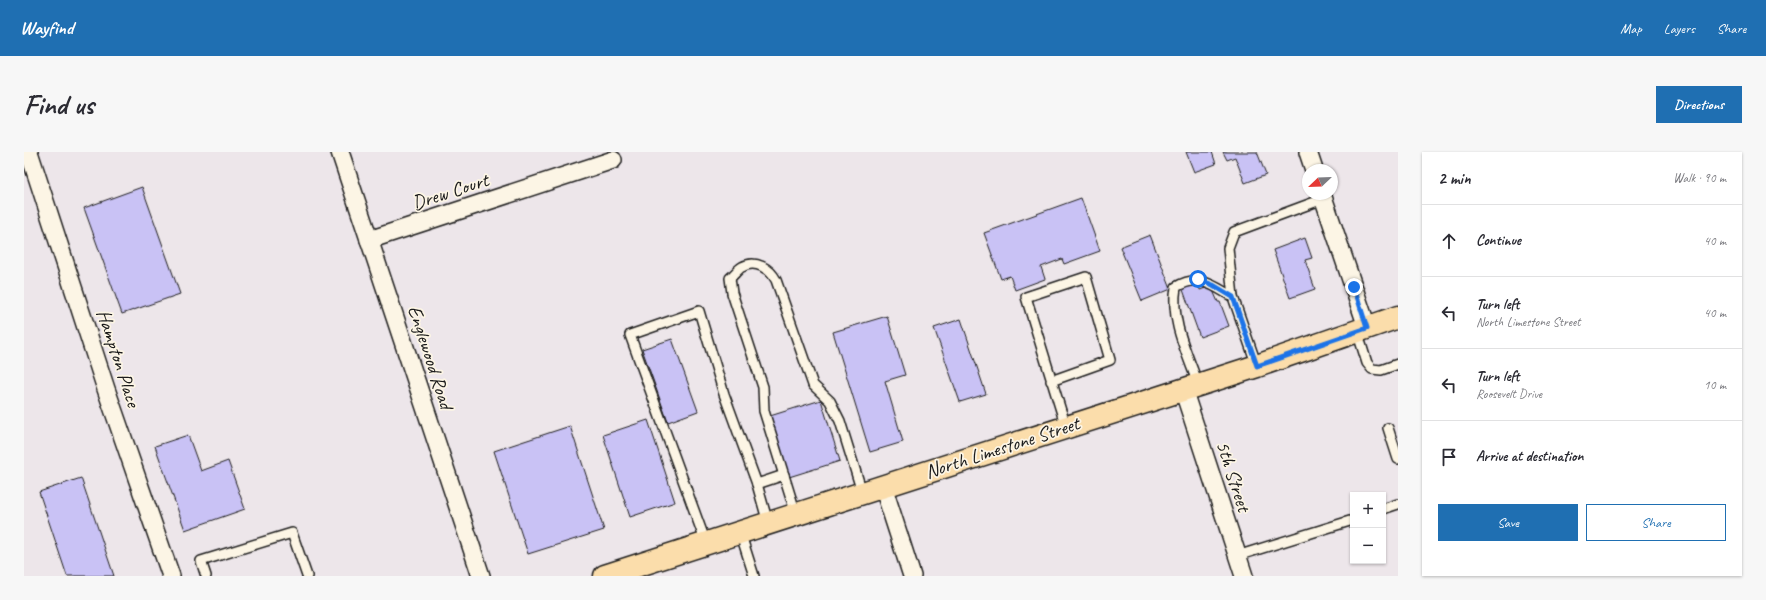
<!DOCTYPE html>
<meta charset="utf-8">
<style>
:root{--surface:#fff;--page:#f7f7f7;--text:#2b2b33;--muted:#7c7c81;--line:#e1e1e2;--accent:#1f6fb2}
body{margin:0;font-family:Caveat,sans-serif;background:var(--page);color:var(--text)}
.controls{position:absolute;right:12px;bottom:12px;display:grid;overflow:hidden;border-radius:0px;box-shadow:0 1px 3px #0004}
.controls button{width:36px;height:36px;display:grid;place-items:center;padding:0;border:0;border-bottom:1px solid var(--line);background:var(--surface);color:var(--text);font:20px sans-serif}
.compass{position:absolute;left:1278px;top:12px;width:36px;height:36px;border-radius:50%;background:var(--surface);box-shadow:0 1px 3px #0004;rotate:247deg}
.stop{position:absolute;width:12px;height:12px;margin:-9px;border:3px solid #1a73e8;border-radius:50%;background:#fff}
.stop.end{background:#1a73e8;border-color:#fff;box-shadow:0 1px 4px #0008}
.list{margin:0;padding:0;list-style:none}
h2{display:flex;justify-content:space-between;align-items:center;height:52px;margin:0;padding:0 16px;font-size:17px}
h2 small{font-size:13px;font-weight:400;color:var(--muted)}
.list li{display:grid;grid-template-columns:26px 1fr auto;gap:12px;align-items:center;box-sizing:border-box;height:72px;padding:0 16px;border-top:1px solid var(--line)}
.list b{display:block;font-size:15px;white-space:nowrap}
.list p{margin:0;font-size:13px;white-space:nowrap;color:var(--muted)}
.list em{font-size:13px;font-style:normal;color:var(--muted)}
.actions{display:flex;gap:8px;padding:12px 16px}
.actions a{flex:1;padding:9px 0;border:1px solid var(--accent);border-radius:0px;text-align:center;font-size:14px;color:var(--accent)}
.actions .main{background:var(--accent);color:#fff}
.icon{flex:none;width:22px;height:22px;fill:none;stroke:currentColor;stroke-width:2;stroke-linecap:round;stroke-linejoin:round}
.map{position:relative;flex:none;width:1374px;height:424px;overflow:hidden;border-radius:0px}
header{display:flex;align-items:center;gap:24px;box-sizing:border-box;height:56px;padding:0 20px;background:var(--accent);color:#fff}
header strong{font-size:19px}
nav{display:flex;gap:22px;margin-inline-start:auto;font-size:14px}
.intro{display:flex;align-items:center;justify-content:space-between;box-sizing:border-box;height:96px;padding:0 24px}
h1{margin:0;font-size:28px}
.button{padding:10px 18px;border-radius:0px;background:var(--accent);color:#fff;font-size:14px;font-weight:700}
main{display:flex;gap:24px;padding:0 24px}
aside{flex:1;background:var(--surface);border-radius:0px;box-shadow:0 1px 3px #0004}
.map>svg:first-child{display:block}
</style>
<header>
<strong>Wayfind</strong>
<nav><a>Map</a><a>Layers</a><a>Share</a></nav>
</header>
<div class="intro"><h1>Find us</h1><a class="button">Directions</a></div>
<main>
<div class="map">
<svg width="1374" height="424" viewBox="0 0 1374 424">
<rect width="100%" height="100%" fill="#ede6ea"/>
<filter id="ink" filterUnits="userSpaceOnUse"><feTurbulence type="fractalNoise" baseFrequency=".025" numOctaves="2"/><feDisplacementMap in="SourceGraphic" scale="8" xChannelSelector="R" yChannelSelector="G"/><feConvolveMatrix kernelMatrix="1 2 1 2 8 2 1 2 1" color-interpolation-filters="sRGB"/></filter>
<g filter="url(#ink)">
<g fill="#c9c2f5" stroke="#1c1c1c">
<path d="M1162,0H1188L1192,12L1170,20Z"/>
<path d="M1199,0H1233L1242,23L1221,31L1211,5L1203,8Z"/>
<path d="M118,35L156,142L98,162L60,56Z"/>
<path d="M1057,46L1076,99L1040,112L1038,107L1017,115L1021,127L991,138L986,124L977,127L960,81Z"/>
<path d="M1126,83L1147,137L1118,149L1096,95Z"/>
<path d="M1281,86L1288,106L1281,108L1291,137L1266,146L1249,98Z"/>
<path d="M1174,130L1176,138L1187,134L1194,150H1196L1205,174L1176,185L1158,135Z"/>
<path d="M863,164L881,223L861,229L879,290L846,300L809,180Z"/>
<path d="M937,167L962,242L936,250L910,176Z"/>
<path d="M648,187L674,259L644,270L618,197Z"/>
<path d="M797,248L816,309L765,325L746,264Z"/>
<path d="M624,268L651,350L606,365L579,283Z"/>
<path d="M546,274L580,378L504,402L470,299Z"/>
<path d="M164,283L177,319L204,309L221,357L161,378L131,294Z"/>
<path d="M57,326L90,424H43L15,340Z"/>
</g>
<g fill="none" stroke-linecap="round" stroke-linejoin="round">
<g stroke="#1c1c1c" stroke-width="12">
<g id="service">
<path d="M1209,145L1204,96L1210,80L1299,47"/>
<path d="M1333,179L1343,211L1348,217L1357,218L1374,212"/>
<path d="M1027,229L1086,208L1062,125L1002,145L1042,275"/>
<path d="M1174,232C1163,201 1146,168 1152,135C1175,121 1188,133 1209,145L1233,214"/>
<path d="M1364,276L1374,307"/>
<path d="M733,332L760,323"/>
<path d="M1359,357L1374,352"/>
<path d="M772,362L740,259L739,235L708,141L706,126C710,123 714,117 718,115C732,107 746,117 752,128L789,233L806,249L816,269L838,340"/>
<path d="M716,380L730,424"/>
<path d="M682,391L606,183L675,159L700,242L733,332L744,371"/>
<path d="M1213,404L1329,368"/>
<path d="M182,424L177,409L268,381L283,424"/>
</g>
</g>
<g stroke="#1c1c1c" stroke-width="20">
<g id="minor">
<path d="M5,0L82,237L147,424"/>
<path d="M316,0L457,424"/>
<path d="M1284,0L1290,18"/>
<path d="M1298,42L1343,175"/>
<path d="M345,88L589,8"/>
<path d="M1159,237L1220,424"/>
<path d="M859,334L888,424"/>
</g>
</g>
<g stroke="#1c1c1c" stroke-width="25">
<path id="primary" d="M581,424L1233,214L1374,165"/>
</g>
<use href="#service" stroke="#fcf5e5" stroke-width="9"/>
<use href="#minor" stroke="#fcf5e5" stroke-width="17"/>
<use href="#primary" stroke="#fbddab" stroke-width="22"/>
</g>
</g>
<g fill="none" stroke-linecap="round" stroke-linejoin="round" filter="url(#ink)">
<path stroke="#1a73e8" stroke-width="5" d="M1174,127L1189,133L1209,145L1233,214L1343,176L1330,135"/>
</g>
<g text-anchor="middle" stroke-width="3.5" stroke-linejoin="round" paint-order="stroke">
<g font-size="20" fill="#1c1c1c" stroke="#fcf5e5">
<text transform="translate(426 39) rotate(-18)" y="7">Drew Court</text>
<text transform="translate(407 205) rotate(72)" y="7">Englewood Road</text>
<text transform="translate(95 206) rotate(72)" y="7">Hampton Place</text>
<text transform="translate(978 295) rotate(-18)" y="7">North Limestone Street</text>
<text transform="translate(1210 324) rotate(72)" y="7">5th Street</text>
</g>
</g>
</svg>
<div class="controls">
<button>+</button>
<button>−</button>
</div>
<svg class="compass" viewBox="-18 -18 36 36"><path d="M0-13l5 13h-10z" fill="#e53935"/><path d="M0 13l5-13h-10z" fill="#7c7c81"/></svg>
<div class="stop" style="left:1174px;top:127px"></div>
<div class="stop end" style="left:1330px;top:135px"></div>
</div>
<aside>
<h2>2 min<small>Walk · 90 m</small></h2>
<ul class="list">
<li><svg class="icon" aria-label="ahead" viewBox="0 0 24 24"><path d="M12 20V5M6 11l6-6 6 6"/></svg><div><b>Continue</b></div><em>40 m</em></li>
<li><svg class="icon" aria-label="left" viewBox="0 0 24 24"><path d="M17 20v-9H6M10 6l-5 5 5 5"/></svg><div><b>Turn left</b><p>North Limestone Street</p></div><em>40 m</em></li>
<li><svg class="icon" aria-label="left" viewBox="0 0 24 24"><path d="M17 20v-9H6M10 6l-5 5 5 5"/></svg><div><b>Turn left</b><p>Roosevelt Drive</p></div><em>10 m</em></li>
<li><svg class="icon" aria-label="arrive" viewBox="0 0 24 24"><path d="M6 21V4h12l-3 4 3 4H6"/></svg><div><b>Arrive at destination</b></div></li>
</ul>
<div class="actions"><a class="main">Save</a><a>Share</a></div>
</aside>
</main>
